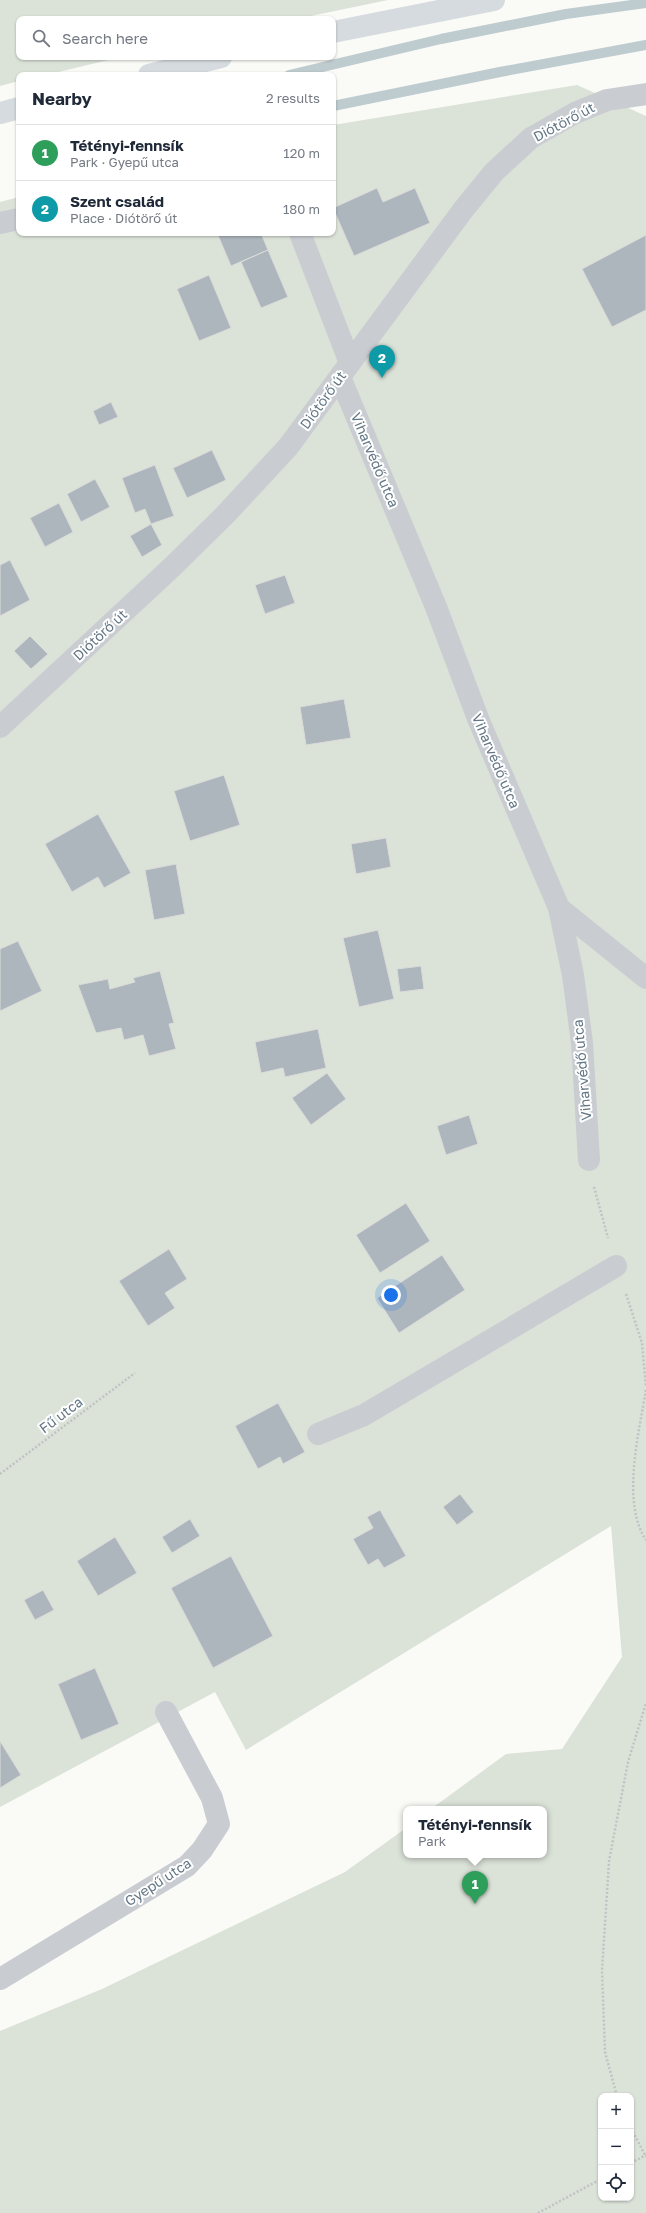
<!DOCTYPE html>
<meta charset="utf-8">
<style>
:root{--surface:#fff;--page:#f6f6f7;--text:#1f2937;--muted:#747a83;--line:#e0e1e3;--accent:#f24e1e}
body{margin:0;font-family:"Golos Text",sans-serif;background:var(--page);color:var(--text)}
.controls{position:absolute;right:12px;bottom:12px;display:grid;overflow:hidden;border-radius:8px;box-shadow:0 1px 3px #0004}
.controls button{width:36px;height:36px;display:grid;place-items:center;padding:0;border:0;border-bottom:1px solid var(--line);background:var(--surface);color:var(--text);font:20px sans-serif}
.you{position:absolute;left:391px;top:1295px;width:14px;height:14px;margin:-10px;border:3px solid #fff;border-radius:50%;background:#1a73e8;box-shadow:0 0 0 6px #1a73e833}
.badge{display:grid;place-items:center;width:26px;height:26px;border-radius:50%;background:var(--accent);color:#fff;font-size:13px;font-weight:700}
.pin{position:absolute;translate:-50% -33px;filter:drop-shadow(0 1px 2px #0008)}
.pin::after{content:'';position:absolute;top:21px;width:14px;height:12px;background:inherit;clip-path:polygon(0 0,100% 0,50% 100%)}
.popup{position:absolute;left:403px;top:1806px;width:144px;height:52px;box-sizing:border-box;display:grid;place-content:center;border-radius:8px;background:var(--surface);filter:drop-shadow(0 1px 3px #0005);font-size:13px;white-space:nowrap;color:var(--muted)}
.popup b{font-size:15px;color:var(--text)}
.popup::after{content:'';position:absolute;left:50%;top:100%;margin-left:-8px;border:8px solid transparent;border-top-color:var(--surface)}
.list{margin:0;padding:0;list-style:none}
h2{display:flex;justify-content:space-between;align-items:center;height:52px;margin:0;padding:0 16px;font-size:17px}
h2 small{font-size:13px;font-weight:400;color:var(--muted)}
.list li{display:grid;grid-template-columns:26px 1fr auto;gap:12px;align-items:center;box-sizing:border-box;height:56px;padding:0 16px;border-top:1px solid var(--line)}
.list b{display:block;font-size:15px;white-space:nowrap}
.list p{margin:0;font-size:13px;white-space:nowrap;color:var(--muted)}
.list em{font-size:13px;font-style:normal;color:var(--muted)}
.icon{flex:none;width:22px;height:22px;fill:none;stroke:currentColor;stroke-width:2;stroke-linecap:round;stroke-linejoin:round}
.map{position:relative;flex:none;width:646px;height:2213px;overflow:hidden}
.search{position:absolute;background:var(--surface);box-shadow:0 1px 3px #0004;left:16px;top:16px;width:320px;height:44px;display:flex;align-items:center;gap:10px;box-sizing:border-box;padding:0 14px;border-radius:8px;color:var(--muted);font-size:15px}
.panel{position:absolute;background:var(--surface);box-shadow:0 1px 3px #0004;left:16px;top:72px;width:320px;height:164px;border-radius:8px}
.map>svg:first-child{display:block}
</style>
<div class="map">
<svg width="646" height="2213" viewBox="0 0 646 2213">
<rect width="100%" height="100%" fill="#fafaf7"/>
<g fill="#dbe2d8" fill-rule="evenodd">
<path d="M0,0H388L296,19H19V57H121L46,75H19V81L0,86Z"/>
<path d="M577,85L646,116V2213H0V2031L102,1989L345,1872L406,1828V1855H544V1809H431L506,1754L562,1749L622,1657L611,1526L246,1750L215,1692L0,1807V202L19,197V233H333V125ZM601,2096H631V2198H601Z"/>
</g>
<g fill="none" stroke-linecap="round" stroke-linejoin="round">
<g stroke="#becbcf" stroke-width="10">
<path d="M289,75L441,39L566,14L646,3"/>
<path d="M333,106L500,72L646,45"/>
</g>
</g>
<g fill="#adb6bd" stroke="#dbdbd9">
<path d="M377,188L383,202L415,188L430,223L354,256L333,208Z"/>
<path d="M217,233H261L268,250L231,266Z"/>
<path d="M646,235V310L612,327L582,269Z"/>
<path d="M268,250L288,297L261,308L241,262Z"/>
<path d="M209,275L231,328L199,341L177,289Z"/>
<path d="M111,402L118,417L99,425L93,411Z"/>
<path d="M212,450L226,480L187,498L173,468Z"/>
<path d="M155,465L174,516L151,524L145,509L135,513L122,478Z"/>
<path d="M95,479L110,507L81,522L67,494Z"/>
<path d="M59,503L73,532L45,547L30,518Z"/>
<path d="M151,524L162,545L142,557L130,536Z"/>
<path d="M10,560L30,600L0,616V565Z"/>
<path d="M285,575L295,603L265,614L255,585Z"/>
<path d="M30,636L48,654L31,669L14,651Z"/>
<path d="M344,699L351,738L306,745L300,707Z"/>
<path d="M224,775L240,825L190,841L174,791Z"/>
<path d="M98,814L131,873L104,888L98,877L72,892L45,844Z"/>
<path d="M386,838L391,867L356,874L351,844Z"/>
<path d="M176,864L185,914L154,920L145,870Z"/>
<path d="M378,930L394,999L359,1007L343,938Z"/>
<path d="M18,941L42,991L0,1011V949Z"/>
<path d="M421,966L424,989L400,992L397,969Z"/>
<path d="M160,971L174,1023L169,1024L176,1049L149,1056L143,1035L124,1040L121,1028L96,1033L78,985L108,979L110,989L135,982L133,978Z"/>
<path d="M318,1029L326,1068L285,1077L283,1068L261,1073L255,1042Z"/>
<path d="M327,1073L346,1099L311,1125L292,1098Z"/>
<path d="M469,1115L478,1144L446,1155L437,1126Z"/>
<path d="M406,1203L430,1241L380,1273L356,1235Z"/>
<path d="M169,1249L187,1279L165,1293L175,1308L148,1326L119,1281Z"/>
<path d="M442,1255L465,1290L399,1333L377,1298Z"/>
<path d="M278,1403L305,1452L283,1464L280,1457L258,1469L235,1426Z"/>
<path d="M460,1494L474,1512L457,1525L443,1507Z"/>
<path d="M380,1510L406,1556L384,1568L378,1559L368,1565L353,1539L373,1528L367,1517Z"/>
<path d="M190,1519L200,1536L172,1553L162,1537Z"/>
<path d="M115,1537L137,1573L98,1596L77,1561Z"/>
<path d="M231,1556L273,1636L213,1668L171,1588Z"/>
<path d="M43,1590L54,1610L35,1620L24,1600Z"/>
<path d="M95,1668L119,1724L81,1740L58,1684Z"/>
<path d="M0,1741L21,1775L0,1788Z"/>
</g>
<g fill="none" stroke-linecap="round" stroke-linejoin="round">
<g stroke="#c0c3c5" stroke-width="2.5" stroke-dasharray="2 2" stroke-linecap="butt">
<path d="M594,1187L608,1238"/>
<path d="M626,1294L642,1343L646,1387"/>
<path d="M646,1390C639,1432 621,1503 646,1540"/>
<path d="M0,1474L135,1373"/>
<path d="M617,2096L605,2052L602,1971L609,1861L628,1762L646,1703"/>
<path d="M631,2128L646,2157"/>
<path d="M631,2163L646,2155"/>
<path d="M538,2213L601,2179"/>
</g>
<g stroke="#c9cdd1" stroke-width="22">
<path d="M0,223L19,219"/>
<path d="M300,233L350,363"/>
<path d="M340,377L436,607L479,721L559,908L573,975L582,1043L589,1160"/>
<path d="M0,727L171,568L225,515L288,447L463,210L494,172L531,138L575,113L607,100L646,94"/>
<path d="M559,908L646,978"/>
<path d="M318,1434L364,1415L616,1266"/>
<path d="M0,1979L187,1866L202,1850L219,1824L212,1798L166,1712"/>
</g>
<g stroke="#d6dbdf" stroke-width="22">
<path d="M333,32L494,0"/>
<path d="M149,75L221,57"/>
<path d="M0,113L19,108"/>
</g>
</g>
<g text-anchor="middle" stroke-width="4" stroke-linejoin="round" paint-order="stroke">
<g font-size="14" fill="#627685" stroke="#fff">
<text transform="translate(564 122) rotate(-28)" y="5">Diótörő út</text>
<text transform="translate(323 400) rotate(-54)" y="5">Diótörő út</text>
<text transform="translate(375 460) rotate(67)" y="5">Viharvédő utca</text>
<text transform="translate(100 635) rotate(-43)" y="5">Diótörő út</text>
<text transform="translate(496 761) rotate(67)" y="5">Viharvédő utca</text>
<text transform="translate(582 1070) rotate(-95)" y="5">Viharvédő utca</text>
<text transform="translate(61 1415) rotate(-37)" y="5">Fű utca</text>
<text transform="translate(158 1882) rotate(-33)" y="5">Gyepű utca</text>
</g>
</g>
</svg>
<div class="controls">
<button>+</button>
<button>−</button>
<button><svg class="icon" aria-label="locate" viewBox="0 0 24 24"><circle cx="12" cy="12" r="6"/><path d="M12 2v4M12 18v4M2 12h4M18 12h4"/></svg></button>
</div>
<div class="you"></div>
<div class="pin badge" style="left:475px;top:1904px;background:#2e9e5b">1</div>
<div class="popup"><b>Tétényi-fennsík</b>Park</div>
<div class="pin badge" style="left:382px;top:378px;background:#0f9aa8">2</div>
<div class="search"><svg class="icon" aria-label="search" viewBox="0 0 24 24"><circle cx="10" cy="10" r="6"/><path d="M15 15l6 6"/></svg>Search here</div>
<section class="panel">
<h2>Nearby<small>2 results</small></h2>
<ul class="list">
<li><span class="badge" style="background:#2e9e5b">1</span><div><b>Tétényi-fennsík</b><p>Park · Gyepű utca</p></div><em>120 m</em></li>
<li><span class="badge" style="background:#0f9aa8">2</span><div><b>Szent család</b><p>Place · Diótörő út</p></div><em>180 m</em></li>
</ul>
</section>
</div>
